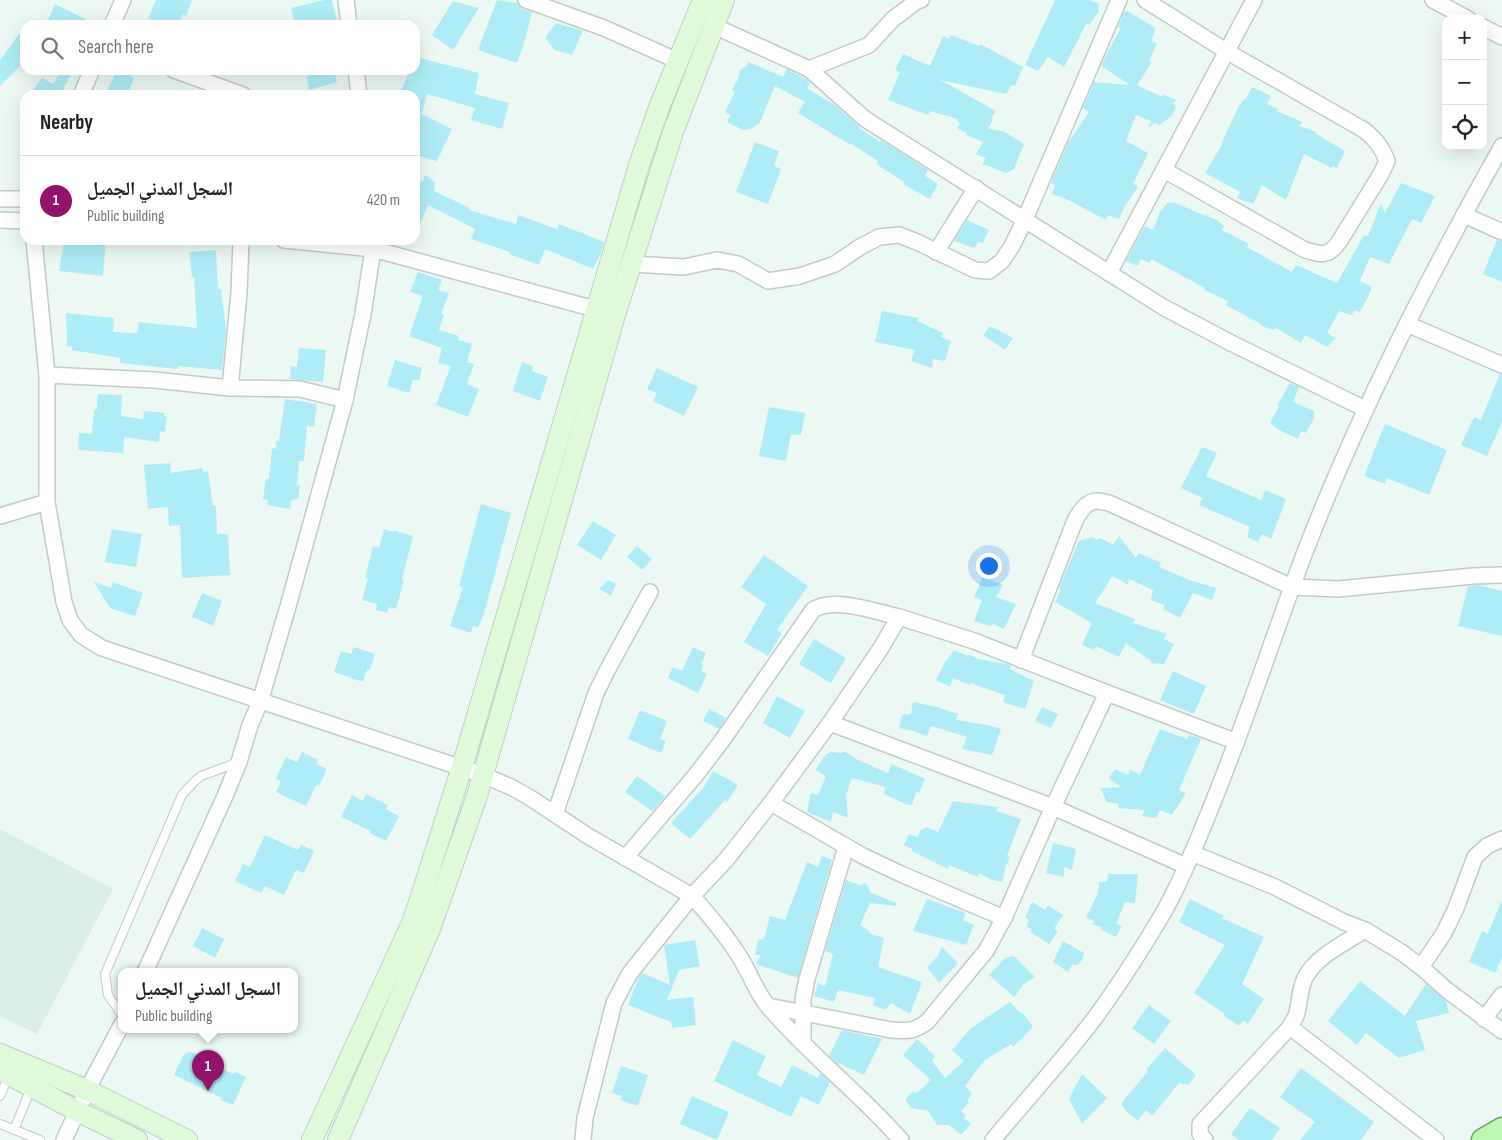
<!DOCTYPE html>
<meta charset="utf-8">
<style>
:root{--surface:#fff;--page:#f2f2f2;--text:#222;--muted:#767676;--line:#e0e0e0;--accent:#93126c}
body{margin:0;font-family:"Sofia Sans Condensed","Noto Naskh Arabic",sans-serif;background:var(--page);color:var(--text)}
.controls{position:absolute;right:15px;top:15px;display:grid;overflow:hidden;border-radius:10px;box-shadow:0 5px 20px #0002}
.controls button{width:45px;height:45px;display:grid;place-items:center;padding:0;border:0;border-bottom:1px solid var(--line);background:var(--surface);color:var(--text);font:25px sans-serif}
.you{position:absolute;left:988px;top:565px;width:18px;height:18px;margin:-12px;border:4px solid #fff;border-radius:50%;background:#1a73e8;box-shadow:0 0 0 8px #1a73e833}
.badge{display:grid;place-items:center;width:32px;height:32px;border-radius:50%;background:var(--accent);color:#fff;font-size:16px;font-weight:700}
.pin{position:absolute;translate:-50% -41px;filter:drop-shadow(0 1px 2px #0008)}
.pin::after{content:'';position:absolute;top:26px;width:18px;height:15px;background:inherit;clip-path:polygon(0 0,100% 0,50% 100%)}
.popup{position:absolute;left:118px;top:968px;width:180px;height:65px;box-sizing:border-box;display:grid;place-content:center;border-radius:10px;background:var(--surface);filter:drop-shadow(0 1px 4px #0005);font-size:16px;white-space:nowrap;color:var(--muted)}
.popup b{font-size:19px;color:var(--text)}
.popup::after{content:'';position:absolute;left:50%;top:100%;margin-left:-10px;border:10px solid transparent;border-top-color:var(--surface)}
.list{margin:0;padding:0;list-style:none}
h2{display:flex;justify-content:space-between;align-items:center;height:65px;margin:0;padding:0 20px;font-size:21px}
h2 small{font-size:16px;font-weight:400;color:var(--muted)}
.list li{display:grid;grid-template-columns:32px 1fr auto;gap:15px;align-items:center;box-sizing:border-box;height:90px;padding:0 20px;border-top:1px solid var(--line)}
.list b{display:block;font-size:19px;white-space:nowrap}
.list p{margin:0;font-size:16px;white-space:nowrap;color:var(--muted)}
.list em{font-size:16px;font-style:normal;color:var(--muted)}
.icon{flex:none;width:28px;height:28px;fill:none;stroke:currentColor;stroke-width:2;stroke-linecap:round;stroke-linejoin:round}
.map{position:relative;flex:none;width:1502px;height:1140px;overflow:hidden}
.search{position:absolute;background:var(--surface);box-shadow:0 5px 20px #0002;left:20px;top:20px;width:400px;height:55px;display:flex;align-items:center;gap:12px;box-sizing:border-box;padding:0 18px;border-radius:15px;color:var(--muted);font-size:19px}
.panel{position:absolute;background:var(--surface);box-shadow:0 5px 20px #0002;left:20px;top:90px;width:400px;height:155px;border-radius:15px}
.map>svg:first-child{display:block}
</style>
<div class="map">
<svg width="1502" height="1140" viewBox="0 0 1502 1140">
<rect width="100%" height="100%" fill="#ecf8f4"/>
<path fill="#d9eee7" d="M0,829L113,889L37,1034L0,1016Z"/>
<g fill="#aeedf7">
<path d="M156,0H192L186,16L183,14L178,25H163L148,18Z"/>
<path d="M324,0H332L338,25H295L291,8Z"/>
<path d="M497,0L517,3L522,9L532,12L525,40L517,63L478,50Z"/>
<path d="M1055,0H1089L1099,4L1098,13L1089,25L1086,24L1064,67L1048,57L1038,71L1025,65Z"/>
<path d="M453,1L479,8L453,50L432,35Z"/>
<path d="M55,4L97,25H46Z"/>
<path d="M1127,11L1156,28L1151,41L1157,43L1149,61L1152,62L1137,85L1162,97L1163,94L1176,100L1173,104L1176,106L1172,116L1159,125L1154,123L1150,127L1148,126L1151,121L1136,115L1126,141L1148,153L1133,184L1138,187L1126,204L1119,219L1108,215L1106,220L1066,199L1052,194L1055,186L1051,183L1069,140H1070L1089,112L1083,108L1094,82L1130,85L1101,66L1106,55L1121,28L1118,27L1124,12Z"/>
<path d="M556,23L583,31L572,55L555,50L545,38Z"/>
<path d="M25,26V61L0,86V60Z"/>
<path d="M951,35L979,46L980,44L1023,67L1015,86L1012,85L1006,94L940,80L996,111L991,118L993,119L988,129L1003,131L1024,144L1014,169L1006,173L982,164L986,158L976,154L983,142L966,135L967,133L957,128L960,123L957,121L958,119L930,111L928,115L888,100L900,72L895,70L903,54L930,66L943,36L948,39Z"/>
<path d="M415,57L479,73L475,94L509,103L502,129L471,120L475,108L427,94L422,114L452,129L437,161L415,155V95H399L410,70H415Z"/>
<path d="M748,62L783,77L787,69L806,79L810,83L807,88L836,106L860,127L859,128L880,142L881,140L928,170L925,176L938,184L930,199L903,184L904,182L876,164L878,161L850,143L849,144L798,113L805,102L775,86L759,124L750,129L743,130L727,122L731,115L725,112L735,92L732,90L738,79L740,70L747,66Z"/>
<path d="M62,70H73L63,90L72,95H29L42,78L53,84Z"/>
<path d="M117,70H137L131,77L134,78L127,95H105Z"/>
<path d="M306,70H334L337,82L309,90Z"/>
<path d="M1252,87L1271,96L1267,104L1278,109L1277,111L1302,122L1300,126L1316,132L1315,133L1345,151L1337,168L1333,166L1331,168L1304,154L1286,200L1262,185L1253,204L1237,198L1240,192L1205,173L1220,148L1226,133L1239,106L1244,99H1246Z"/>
<path d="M755,142L779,151L774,166L781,169L768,204L736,192Z"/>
<path d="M425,175L435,182L434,191L470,208L469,210L516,224L518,215L557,229L559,224L604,242L600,255L593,269L545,249L539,265L509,254L510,252L471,239L475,229L428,205L415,236V179L423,182Z"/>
<path d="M1401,183L1435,196L1421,223L1412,219L1389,264L1370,257L1360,281L1372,287L1368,297L1360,312L1354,310L1352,315L1339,311L1327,333L1336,338L1327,347L1305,335L1301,343L1276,328L1272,330L1260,325L1261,324L1226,305L1228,301L1204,290L1205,288L1151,259L1150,263L1141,259L1138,266L1126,261L1145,226L1153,230L1160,212L1168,202L1172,203L1173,202L1206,216V215L1217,220L1224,226L1222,230L1249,244L1247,247L1292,272L1296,265L1337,283L1364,235L1368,236L1381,203L1385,213Z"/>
<path d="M967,220L989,230L983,243L979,242L974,248L954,241Z"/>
<path d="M68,240H106L103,276L59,271L64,242H68Z"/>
<path d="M1497,240L1502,241V282L1483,274Z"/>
<path d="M216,250L218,289H221L226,331L222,370L178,366L177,369L120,363V358L72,350V347L67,346L66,313L114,318L113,332L137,333L139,322L197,328L194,277H192L189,252Z"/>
<path d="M418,272L442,280L438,290L449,293L441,314L444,315L439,330L459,336L458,340L472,344L467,362L474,364L467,384L479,389L468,417L436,405L451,366L438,363L442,348L409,336L423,296L410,292Z"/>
<path d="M882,311L918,318L917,321L943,333L941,337L951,341L945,361L933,359L932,368L911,361L915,350L875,342Z"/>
<path d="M990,326L1013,338L1005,350L983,335Z"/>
<path d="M299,348L326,350L323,382L290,379L291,366L297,367Z"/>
<path d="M395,360L422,368L419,381L413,379L409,393L387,386Z"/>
<path d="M522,362L533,366L532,371L548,377L540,401L513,391Z"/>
<path d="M657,368L698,387L684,416L653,401L657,393L647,389Z"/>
<path d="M1500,374H1502V422L1487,456L1461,445L1474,417L1481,420Z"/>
<path d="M1290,383L1299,387L1293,402L1314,411V418L1306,433L1301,431L1298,439L1279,430L1270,423L1279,407L1277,406Z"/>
<path d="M98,394L122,395L121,416L143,419L144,411L164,413V416H167L165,432L160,431L159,442L124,437L123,453L78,450L79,433L92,434L94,410L97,409Z"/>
<path d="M285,399L317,404L314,427L307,426L304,461H299L297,485H300L298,499L291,500L290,509L267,505L268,500L263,499L266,479H269L272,448L276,449V441H279Z"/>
<path d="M769,407L805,413L801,435L791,434L786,461L759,456Z"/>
<path d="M1385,424L1447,450L1429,495L1387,478L1385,484L1364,476Z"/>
<path d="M1202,447L1217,453L1206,476L1261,500L1265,490L1286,499L1271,539L1262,534L1258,542L1247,537L1250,527L1199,505L1203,498L1181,488Z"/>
<path d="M170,463L171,473L203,468V472L208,471L213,506H216L217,534H228L230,575L182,578L180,525L169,526L168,507L148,509L144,465Z"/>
<path d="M481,504L511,513L484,614L478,628L473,626L471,633L450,626L463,587L459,586Z"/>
<path d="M593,521L616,535L601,560L577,545Z"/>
<path d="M112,529L142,534L136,567L105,562Z"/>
<path d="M384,529L393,532V530L413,536L402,579L404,580L396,609L389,607L387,613L376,610L377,604L362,600L368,578H365L373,546L379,548Z"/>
<path d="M1119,536L1136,558L1139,553L1161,563L1159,567L1192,581L1216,588L1212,600L1193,593L1180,618L1163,609L1165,605L1151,600L1153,590L1129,579L1128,585L1113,576L1112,578H1111L1095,603L1135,619L1133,623L1167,634L1164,639L1174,644L1164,664L1151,663V661L1126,643L1119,657L1096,646L1094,650L1082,645L1092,623L1055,602L1061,590L1059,588L1079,541L1092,537L1097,540L1100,538L1113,545Z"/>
<path d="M637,546L652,559L642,570L627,557Z"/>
<path d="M764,555L808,586L777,630L782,633L768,656L744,642L766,604L741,587Z"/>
<path d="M983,577L1003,585L996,597L1016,604L1004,629L994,624L990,626L974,621L982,600L974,597Z"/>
<path d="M608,580L616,584L611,596L599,589Z"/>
<path d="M94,582L111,588L113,582L143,593L135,616L110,608Z"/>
<path d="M1478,585L1502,591V636L1458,626L1468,586Z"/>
<path d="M202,593L222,601L213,626L192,617Z"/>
<path d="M814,639L846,658L831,683L799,664Z"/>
<path d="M354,647L375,654L370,670L367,669L363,682L334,672L341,651L351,654Z"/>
<path d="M693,647L706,653L701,664L703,665L701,671L707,674L698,693L668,678L673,667L682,671Z"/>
<path d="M954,650L968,656L969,654L978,659L1010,665L1011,666L1010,669L1034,681L1025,709L1003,702L1005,695L970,683L969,685L953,678L950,687L936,680L944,664Z"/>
<path d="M1173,671L1206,686L1194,714L1160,700Z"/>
<path d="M777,696L805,711L790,738L763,723Z"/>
<path d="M913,702L937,707L958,714L956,720L988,725L1001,729L992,755L962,749L967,737L931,726L927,736L914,731L899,728L902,715L911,714Z"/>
<path d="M1042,707L1058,714L1051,728L1035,721Z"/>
<path d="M709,709L726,718L719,729L703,721Z"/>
<path d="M640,710L667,721L660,739L666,741L661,753L628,739Z"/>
<path d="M1160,729L1187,739L1189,735L1201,739L1179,790L1186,793L1172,815L1160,810L1156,818L1142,816L1145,810L1118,808L1119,804L1107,802L1100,788L1121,787L1109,778L1115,769L1128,775L1130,769L1140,775Z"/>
<path d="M843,751L854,757V758L888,773L892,764L925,779L919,793L916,792L912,805L905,804L884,794L885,787L852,778L846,795L848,818L833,812L831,822L807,812L811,793L818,795L826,776L815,770L827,753L832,752L842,753Z"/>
<path d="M302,752L318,760L316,764L327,769L319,786L316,785L306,806L276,792L281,781L276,779L286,757L297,762Z"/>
<path d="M713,771L738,785L727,802L725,800L690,839L671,823L704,787Z"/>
<path d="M637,776L665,796L652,811L625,792Z"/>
<path d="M366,794L388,805L386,809L399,816L386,841L370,833L371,831L341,817L352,795L363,801Z"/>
<path d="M953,801L998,807L996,811L1021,819L1007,856L1010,857L1006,866L1002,882L989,879L980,873L978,877L949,865L948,869L912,851V849L904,845L909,834L917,837L921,830L927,827L938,832Z"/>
<path d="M265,835L298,850L301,845L314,851L304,873L296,870L284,895L265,886L261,893L235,881L243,864L250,867Z"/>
<path d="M1053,843L1076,849L1072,870L1064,867V877L1046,873Z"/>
<path d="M822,856L832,860L798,978L756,964L761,955H755L758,940L764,939L770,916L785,920L807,862L818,867Z"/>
<path d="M1108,874H1138L1135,903L1125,902L1116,924L1122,926L1116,937L1100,929L1101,927L1092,924L1094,921L1086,917L1098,893L1099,882H1107Z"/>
<path d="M846,880L859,885L866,883L870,892L896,903V906L870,903L860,925L868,930L871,934L884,938L878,967L922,982L910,1014L891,1003L885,1010L873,1005L875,998L838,990L834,1002L814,996L818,983L825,986L833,954L825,951Z"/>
<path d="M927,899L966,913L963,920L974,925L966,945L913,931Z"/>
<path d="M1190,899L1224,916L1222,918L1264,937L1242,984L1264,999L1248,1024L1243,1020L1239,1026L1224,1016L1225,1014L1194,993L1225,945L1179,922Z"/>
<path d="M1502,900V958L1495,973L1469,962L1482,931L1488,934Z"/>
<path d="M1032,902L1045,910L1048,905L1063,915L1054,929L1058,931L1049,944L1030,932L1032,929L1026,927L1029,920L1025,918Z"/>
<path d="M202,928L224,939L215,958L193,946Z"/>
<path d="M695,940L700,966L679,970L667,1000L693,997L696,1025L672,1028L671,1022L628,1005L639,977L642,973L670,985L664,945Z"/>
<path d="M1063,941L1084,953L1083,958L1078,965H1072L1068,972L1053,962Z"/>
<path d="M942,947L958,963L939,983L927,967L938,956Z"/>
<path d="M1013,956L1017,959L1035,977L1024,984L1014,997L989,975L1005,958Z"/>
<path d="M1360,981L1405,1016L1426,984L1446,1001L1449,1013L1416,1021L1425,1050L1399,1058L1366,1033L1357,1045L1328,1021Z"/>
<path d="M1010,1002L1019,1012L1023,1014L1030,1022L1033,1027L1013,1047L1011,1044L985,1060L965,1086L972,1093L967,1101L969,1103L961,1111L966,1116L964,1118L971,1124L961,1135L949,1125H937L928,1111L911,1108L905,1099L913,1092L917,1093L931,1080L903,1055L917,1039L935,1056L932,1061L945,1078L964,1061L952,1050L971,1028Z"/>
<path d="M1149,1005L1171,1021L1154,1044L1132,1028Z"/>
<path d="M842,1030L882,1039L864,1075L839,1063L838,1064L829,1056Z"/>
<path d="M733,1040L766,1056L757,1075L781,1087L792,1065L818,1078L820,1073L830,1082L819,1105L801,1096L791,1117L714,1081Z"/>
<path d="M1165,1048L1196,1075L1188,1085L1179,1083L1152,1116L1146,1110L1138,1121L1126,1111L1121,1104L1148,1071L1146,1070Z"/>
<path d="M191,1052L200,1055L199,1058L234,1074L235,1072L246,1077L233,1105L221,1100L222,1098L174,1075L183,1056L186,1053Z"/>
<path d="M621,1066L648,1075L638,1106L620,1100L622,1096L612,1093Z"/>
<path d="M1301,1068L1374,1122L1361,1140H1300L1315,1122L1280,1097Z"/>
<path d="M1082,1074L1107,1098L1082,1124L1069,1099Z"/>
<path d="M692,1096L729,1112L717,1140L680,1124Z"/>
<path d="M1250,1108L1280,1128L1272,1140H1239L1231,1134Z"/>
</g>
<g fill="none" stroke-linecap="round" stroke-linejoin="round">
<g stroke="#c1ccc8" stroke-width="10">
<g id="lane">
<path d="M122,1015L108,995L105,974L182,795L194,782L201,776L239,762"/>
<path d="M0,1096L9,1075"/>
<path d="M0,1124L40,1140"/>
<path d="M14,1130L31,1088"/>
</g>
</g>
<g stroke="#c1ccc8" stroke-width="18">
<g id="street">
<path d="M346,0L349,25"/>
<path d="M526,0L604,28L678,61"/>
<path d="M1145,0L1226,51L1364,130C1375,139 1382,147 1387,161L1381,174L1339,242C1328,257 1322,255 1305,250L1164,170"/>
<path d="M1433,0L1468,19"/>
<path d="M112,25L123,0"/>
<path d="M714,26L809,69L865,119L1163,307L1233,344L1365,409"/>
<path d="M1483,27L1502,37"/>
<path d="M809,69L869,45L893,19L917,1L921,0"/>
<path d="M174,70L243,95"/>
<path d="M356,70L359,95"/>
<path d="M81,95L92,70"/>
<path d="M0,199H25"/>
<path d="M1464,215L1502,232"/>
<path d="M0,220L25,221"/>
<path d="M34,240L47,375V502L64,602L70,620L81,635L102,648L483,775L511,787L529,797L588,836L692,896L726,860L771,803L830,723L881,648L899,617L974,641L1107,693L1237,742"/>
<path d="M284,240L373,249L606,312"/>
<path d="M936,252L976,188"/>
<path d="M631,264L684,267L717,260L738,264L768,281L800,276L835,264L860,247L879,237L899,235L917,242L975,270L989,271L1002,261L1012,246L1025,219L1119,0"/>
<path d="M1109,273L1254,0"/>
<path d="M1407,324L1502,365"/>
<path d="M47,375L155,380L230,388L300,389L345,400"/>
<path d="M230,388L239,293L241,240"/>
<path d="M0,516L47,502"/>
<path d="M1021,660L1074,523C1078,514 1086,501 1097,501C1101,501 1106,503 1109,503L1292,587L1338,589L1473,576L1502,575"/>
<path d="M830,723L1053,807L1186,866"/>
<path d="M771,803L863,856L901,874L1004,918"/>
<path d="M555,814L596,693L609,667L650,592"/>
<path d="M1192,853L1275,887L1344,922L1365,930L1401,952L1421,967L1448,991L1502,1031"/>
<path d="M625,858L695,776L721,742L813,610C833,596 877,612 899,617"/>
<path d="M1421,967L1444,933L1456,908L1475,857L1487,846L1502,839"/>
<path d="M145,972L225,796L239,762L250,725L260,702L289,603L345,400L363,314L373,249L372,240"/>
<path d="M768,1006L891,1030C908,1031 913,1032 927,1022L986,951L1004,918L1053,807L1107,693"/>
<path d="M1484,1019L1502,995"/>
<path d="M1290,1027L1436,1140"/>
<path d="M803,1044V999L807,979L846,847"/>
<path d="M64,1140L87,1090L122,1024"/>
<path d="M583,1140L585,1118L614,1003L630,973L692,896C710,916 727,936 741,959C750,974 756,991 767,1005C808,1054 859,1092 901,1140"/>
<path d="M993,1140C1025,1101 1060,1063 1091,1023C1118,987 1142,949 1165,910C1180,882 1193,852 1205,822C1242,734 1271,642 1305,552C1359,412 1428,278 1502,146"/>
<path d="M1205,1140L1200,1134V1124L1290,1027C1292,1023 1294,1020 1296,1016C1300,1004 1299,990 1305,978C1316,956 1345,943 1365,930"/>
</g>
</g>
<g stroke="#c1ccc8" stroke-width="22">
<g id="secondary">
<path d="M0,1054L87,1090L187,1140"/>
<path d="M0,1070L77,1111L137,1140"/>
<path d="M312,1140L412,923L423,890L462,767L639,165L660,105L703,0"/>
<path d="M338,1140L430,929L477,796L615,315L673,132L724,0"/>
</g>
</g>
<g stroke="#67a55c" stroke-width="25">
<path id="primary" d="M1483,1140L1502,1129"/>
</g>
<use href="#lane" stroke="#fff" stroke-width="8"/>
<use href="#street" stroke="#fff" stroke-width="15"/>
<use href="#secondary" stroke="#dffad9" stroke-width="20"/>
<use href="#primary" stroke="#bef6b3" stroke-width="22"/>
</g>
</svg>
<div class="controls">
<button>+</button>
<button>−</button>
<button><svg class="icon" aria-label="locate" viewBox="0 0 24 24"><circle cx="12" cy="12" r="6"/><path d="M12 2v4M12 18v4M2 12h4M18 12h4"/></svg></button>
</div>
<div class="you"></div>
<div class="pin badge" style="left:208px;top:1091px">1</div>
<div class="popup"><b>السجل المدني الجميل</b>Public building</div>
<div class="search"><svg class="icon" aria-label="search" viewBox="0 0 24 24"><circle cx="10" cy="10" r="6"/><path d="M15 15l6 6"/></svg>Search here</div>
<section class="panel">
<h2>Nearby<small></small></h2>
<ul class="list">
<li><span class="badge">1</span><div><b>السجل المدني الجميل</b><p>Public building</p></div><em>420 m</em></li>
</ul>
</section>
</div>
